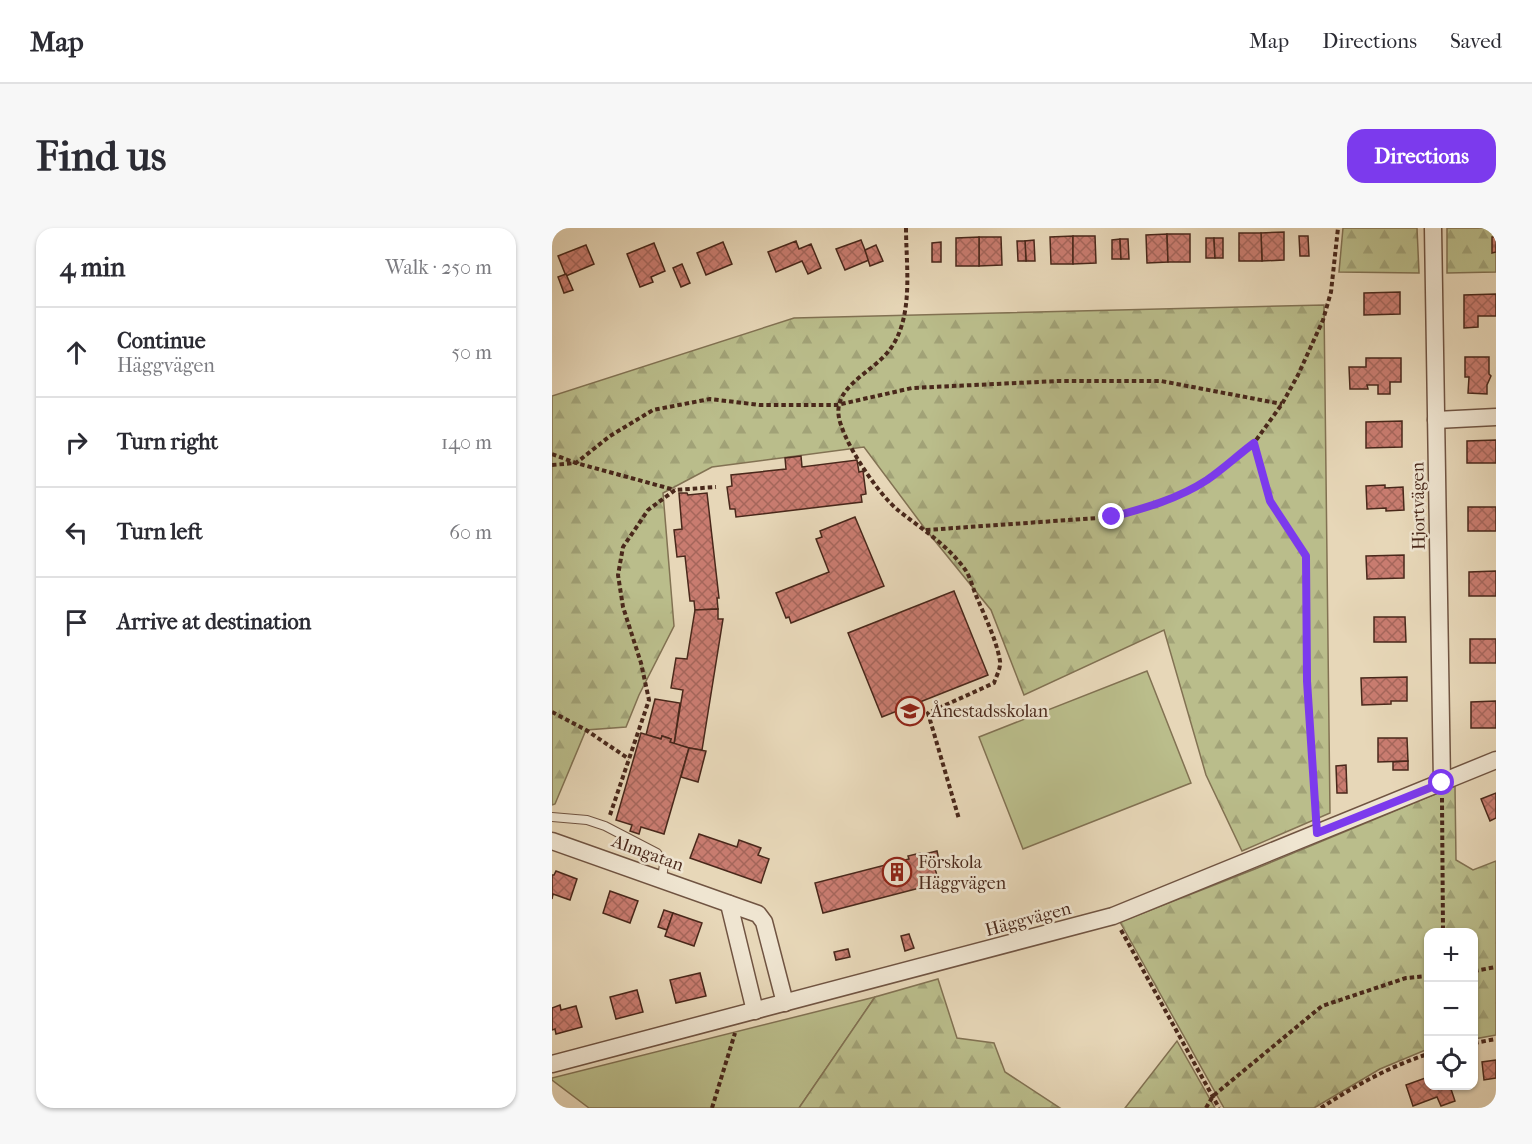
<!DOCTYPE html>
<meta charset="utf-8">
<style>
:root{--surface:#fff;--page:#f7f7f7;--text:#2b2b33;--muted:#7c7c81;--line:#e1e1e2;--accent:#7c3aed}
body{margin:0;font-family:"IM FELL French Canon",serif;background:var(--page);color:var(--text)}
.controls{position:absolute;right:18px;bottom:18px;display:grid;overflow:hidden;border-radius:12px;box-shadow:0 2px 4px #0004}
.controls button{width:54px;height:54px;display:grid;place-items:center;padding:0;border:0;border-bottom:2px solid var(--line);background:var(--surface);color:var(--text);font:30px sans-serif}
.stop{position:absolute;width:18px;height:18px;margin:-14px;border:4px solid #7c3aed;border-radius:50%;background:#fff}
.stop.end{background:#7c3aed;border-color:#fff;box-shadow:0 2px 6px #0008}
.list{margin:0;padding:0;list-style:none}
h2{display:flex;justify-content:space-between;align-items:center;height:78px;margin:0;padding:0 24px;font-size:26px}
h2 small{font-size:20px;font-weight:400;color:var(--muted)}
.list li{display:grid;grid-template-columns:39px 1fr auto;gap:18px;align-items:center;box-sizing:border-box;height:90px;padding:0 24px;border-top:2px solid var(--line)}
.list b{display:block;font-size:22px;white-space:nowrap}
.list p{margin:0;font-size:20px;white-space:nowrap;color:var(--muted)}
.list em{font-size:20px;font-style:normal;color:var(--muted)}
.icon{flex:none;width:33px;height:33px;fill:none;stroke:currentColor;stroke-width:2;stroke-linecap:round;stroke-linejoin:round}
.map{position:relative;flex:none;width:944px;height:880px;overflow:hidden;border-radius:18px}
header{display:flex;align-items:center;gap:36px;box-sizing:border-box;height:84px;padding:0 30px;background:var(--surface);border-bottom:2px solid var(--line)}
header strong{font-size:28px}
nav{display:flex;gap:33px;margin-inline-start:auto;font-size:21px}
.intro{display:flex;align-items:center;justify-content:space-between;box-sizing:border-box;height:144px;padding:0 36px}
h1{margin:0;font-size:42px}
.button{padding:15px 27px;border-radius:18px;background:var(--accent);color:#fff;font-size:21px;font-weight:700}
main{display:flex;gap:36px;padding:0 36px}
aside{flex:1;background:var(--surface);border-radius:18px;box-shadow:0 2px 4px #0004}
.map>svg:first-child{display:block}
</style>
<header>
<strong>Map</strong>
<nav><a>Map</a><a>Directions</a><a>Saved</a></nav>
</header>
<div class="intro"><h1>Find us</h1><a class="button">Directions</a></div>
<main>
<aside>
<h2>4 min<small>Walk · 250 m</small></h2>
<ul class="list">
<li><svg class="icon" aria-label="ahead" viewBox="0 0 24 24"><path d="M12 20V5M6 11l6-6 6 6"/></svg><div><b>Continue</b><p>Häggvägen</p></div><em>50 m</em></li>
<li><svg class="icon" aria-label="right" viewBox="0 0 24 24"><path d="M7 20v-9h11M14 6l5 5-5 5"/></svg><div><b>Turn right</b></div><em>140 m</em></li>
<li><svg class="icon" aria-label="left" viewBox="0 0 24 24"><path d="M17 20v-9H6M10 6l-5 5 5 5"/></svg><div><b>Turn left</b></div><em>60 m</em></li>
<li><svg class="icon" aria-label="arrive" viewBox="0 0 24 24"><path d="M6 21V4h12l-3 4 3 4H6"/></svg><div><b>Arrive at destination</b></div></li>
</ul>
</aside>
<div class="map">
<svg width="944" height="880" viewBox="0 0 944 880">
<defs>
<pattern id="forest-firs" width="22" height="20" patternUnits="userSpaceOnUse" patternTransform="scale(1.5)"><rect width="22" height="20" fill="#babd8b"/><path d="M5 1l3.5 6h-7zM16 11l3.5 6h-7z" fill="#a1a277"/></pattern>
<pattern id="building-cross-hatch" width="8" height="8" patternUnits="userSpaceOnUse" patternTransform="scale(1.5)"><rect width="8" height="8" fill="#c97c70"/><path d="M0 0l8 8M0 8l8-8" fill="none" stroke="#a5665b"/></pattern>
</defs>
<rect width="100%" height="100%" fill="#e7d7b8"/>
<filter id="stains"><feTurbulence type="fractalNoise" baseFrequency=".00333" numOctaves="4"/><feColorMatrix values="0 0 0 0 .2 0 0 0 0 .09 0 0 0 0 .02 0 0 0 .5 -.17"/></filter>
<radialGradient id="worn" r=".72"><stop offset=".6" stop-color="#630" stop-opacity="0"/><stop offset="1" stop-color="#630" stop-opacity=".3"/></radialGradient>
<g fill="#babd8b" stroke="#827253" stroke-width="1.5">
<path d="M595,443L639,555L471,621L427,509Z"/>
<path d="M323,769L247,880H37L0,852V850Z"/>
</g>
<g fill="url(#forest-firs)" stroke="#827253" stroke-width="1.5">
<path d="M791,0H865L867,45L787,44Z"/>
<path d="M895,0H944V44L895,45Z"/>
<path d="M772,77L778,585L690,623L654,547L612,402L472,467L439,382L374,302L312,219L160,239L111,265L122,398L87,467L74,499L34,502L3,576L0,577V168L242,90Z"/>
<path d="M903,558L904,632L921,642L944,633V807L922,811V704H876V821L828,841L762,880H672L568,694L703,641Z"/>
<path d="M386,751L405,810L442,815L453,844L508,880H247L323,769Z"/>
<path d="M625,813L663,880H573Z"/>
</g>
<g fill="url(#building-cross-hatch)" stroke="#49281b" stroke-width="1.5">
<path d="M732,4V32L710,33L709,5Z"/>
<path d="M687,5H709L710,33H687Z"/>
<path d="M615,6L616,34L595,35L594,7Z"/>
<path d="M615,6H638V34H616Z"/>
<path d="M521,8V36H499L498,9Z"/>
<path d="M521,8H543L544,35L521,36Z"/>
<path d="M747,8H756L757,28H748Z"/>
<path d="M427,9H449L450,37L427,38Z"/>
<path d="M427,9V38H404V10Z"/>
<path d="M940,9H944V24L940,25Z"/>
<path d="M654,10H662L663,30H654Z"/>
<path d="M662,10H671V30H663Z"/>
<path d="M568,11L569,31H560V12Z"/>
<path d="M568,11H576L577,31H569Z"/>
<path d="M309,12L317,32L293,42L284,21Z"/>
<path d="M482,12L483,33H474L473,13Z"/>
<path d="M244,13L247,21L259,16L269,40L256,46L250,33L224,44L216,24Z"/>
<path d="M465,13H473L474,33H466Z"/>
<path d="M171,14L180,36L154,47L145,25Z"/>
<path d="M389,14V34H380V15Z"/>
<path d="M102,15L113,43L99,49L101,54L88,59L75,26Z"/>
<path d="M34,17L42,36L14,48L6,28Z"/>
<path d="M324,17L331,33L318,38L313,22Z"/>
<path d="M130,36L138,55L129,59L121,40Z"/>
<path d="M14,46L21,62L12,65L6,49Z"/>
<path d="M848,64V86L812,87V65Z"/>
<path d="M944,66V88H926V99L912,100V67Z"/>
<path d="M913,129H937V146L939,148L935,157V166L916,165L917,149H913Z"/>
<path d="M814,130H849V154H838V166H826V157H815L816,161H798L797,139H814Z"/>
<path d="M850,193V219L814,220V194Z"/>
<path d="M944,212V235H915V213Z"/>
<path d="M249,228L250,239L305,232L307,244L311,243L314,266L309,267L310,274L184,289L183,281H178L175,259L180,258L179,247L234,241L233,230Z"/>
<path d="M833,257V260L851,259L852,282L834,283V280L815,281L814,258Z"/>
<path d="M127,265H135L136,267L155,265L167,370H165L166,381L143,382L142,373H138L133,328L125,329L122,302L130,301Z"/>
<rect x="916" y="279" width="28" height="24"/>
<path d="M303,289L332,358L239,395L237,389L234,390L224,365L277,344L264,311L270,309L268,303Z"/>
<path d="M852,327V350L815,351L814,328Z"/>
<path d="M944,343V368H917V344Z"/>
<path d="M402,363L436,447L330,489L296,405Z"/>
<path d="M166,381V391H171L150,522L137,520L122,516L131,462L119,460L124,430L135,431L143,382Z"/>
<path d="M822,389H853L854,414H822Z"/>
<rect x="918" y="411" width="26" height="24"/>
<path d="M855,449V473H839V476L810,477L809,450Z"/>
<path d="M103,471L128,475L122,516L118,514L119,511L110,508L109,511L94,507Z"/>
<path d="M944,473V500H919V474Z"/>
<path d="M89,505L109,511L110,508L119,511L118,514L137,520L112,606L89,599L87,606L78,603L80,597L64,592Z"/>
<path d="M826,510H855L856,533L826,534Z"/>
<path d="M137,520L154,523L146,554L129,549Z"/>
<path d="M856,533V542H841V534Z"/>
<path d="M794,537L795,565H785L784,538Z"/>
<path d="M944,565V590L938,593L929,571Z"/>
<path d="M147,606L185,619L187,612L209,620L206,627L217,631L209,655L138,630Z"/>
<path d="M385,623L387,632L381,633L387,655L271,685L263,655L357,631L356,628L368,625L369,627Z"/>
<path d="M4,643L25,651L18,672L1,666L0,671V647H2Z"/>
<path d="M58,663L86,673L78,695L51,685Z"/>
<path d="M112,682L121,685L115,702L106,699Z"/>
<path d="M121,685L150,695L142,718L113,708Z"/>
<path d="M357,706L362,720L353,723L349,708Z"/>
<path d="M296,721L298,729L284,732L282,724Z"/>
<path d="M148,745L154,768L124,775L118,752Z"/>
<path d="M85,762L91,784L64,791L58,769Z"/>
<path d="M8,777L9,782L24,778L30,799L4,806L3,801L0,802V780Z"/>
<path d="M944,832V850L932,852L930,834Z"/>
<path d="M876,849V858H898L903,873L889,878L885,869L861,878L854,857Z"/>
</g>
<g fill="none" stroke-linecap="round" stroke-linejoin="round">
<g stroke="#705442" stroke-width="10">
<path id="service" d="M0,589L35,592L53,598L105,625L112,636L110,651"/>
</g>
<g stroke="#705442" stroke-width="19">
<g id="minor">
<path d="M881,0L890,555"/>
<path d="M884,192L944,189"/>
<path d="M0,613L206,686L212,694L233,775"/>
<path d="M177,676L203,783"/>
<path d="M0,836L561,688L944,532"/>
</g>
</g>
<g stroke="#49281b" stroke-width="4" stroke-dasharray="4.5 3" stroke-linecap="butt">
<path d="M354,0C354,38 362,87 339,120C320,147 275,159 289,197C297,222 327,267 347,283C370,301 395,317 412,340C417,346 420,357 423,365C432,387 444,410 448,433C449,440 444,449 442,455L376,485L407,591"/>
<path d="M702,215L718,273L754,328L755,453L764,588"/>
<path d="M0,226L24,235L123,262"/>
<path d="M0,237L24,235L58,208L101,182L158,171L208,177H285L360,160L506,153H609L730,176"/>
<path d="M374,302L560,289L595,280L624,268L655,252L702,215L730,176L746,147L771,92L779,64L786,0"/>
<path d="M0,484L34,502L77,531"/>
<path d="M890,570L891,704"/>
<path d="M58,587L97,472L89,435L71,379L66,347L71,319L96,282L123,262L164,259"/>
<path d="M569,702L667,880"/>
<path d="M922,743L944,739"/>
<path d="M922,815L944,811"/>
<path d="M160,880L183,805"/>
<path d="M654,880L661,868L770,778L854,750L876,748"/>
<path d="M769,880C802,858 839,838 876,826"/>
</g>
<use href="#service" stroke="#efe5d1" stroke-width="8"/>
<use href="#minor" stroke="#efe5d1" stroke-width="16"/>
</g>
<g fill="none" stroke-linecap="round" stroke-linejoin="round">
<path stroke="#7c3aed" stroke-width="8" d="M560,289C593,280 626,271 655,252C671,241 686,227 702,215L718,273L754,328L755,453L765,605L890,555"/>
</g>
<defs>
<g id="school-ring" transform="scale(1.5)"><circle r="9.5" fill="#efe5d1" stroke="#8f2418" stroke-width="1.5"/><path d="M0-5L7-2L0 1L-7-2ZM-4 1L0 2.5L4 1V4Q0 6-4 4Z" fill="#8f2418"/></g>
<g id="building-ring" transform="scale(1.5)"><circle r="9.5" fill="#efe5d1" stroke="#8f2418" stroke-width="1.5"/><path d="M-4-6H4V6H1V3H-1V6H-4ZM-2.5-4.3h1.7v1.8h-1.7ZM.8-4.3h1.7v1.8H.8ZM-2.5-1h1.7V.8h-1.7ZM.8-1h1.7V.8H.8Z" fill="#8f2418"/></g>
</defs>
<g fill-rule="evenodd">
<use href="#school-ring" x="358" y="483"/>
<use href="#building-ring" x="345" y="644"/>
</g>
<g text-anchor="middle" stroke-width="5" stroke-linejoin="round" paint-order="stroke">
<g font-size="18" fill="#49281b" stroke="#efe5d1">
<text transform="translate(866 278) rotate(-91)" y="6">Hjortvägen</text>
<text transform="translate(96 625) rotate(20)" y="6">Almgatan</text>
<text transform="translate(476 691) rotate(-15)" y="6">Häggvägen</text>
</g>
<g font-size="18" fill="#49281b" stroke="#efe5d1" text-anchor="start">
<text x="379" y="489">Ånestadsskolan</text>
<text x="366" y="640">Förskola<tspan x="366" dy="21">Häggvägen</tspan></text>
</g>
</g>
<rect width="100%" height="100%" filter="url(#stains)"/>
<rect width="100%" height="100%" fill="url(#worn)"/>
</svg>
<div class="controls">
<button>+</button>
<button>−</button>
<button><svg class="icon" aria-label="locate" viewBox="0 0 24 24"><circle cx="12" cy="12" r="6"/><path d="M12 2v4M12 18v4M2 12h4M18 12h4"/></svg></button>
</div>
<div class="stop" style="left:890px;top:555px"></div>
<div class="stop end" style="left:560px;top:289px"></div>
</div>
</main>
